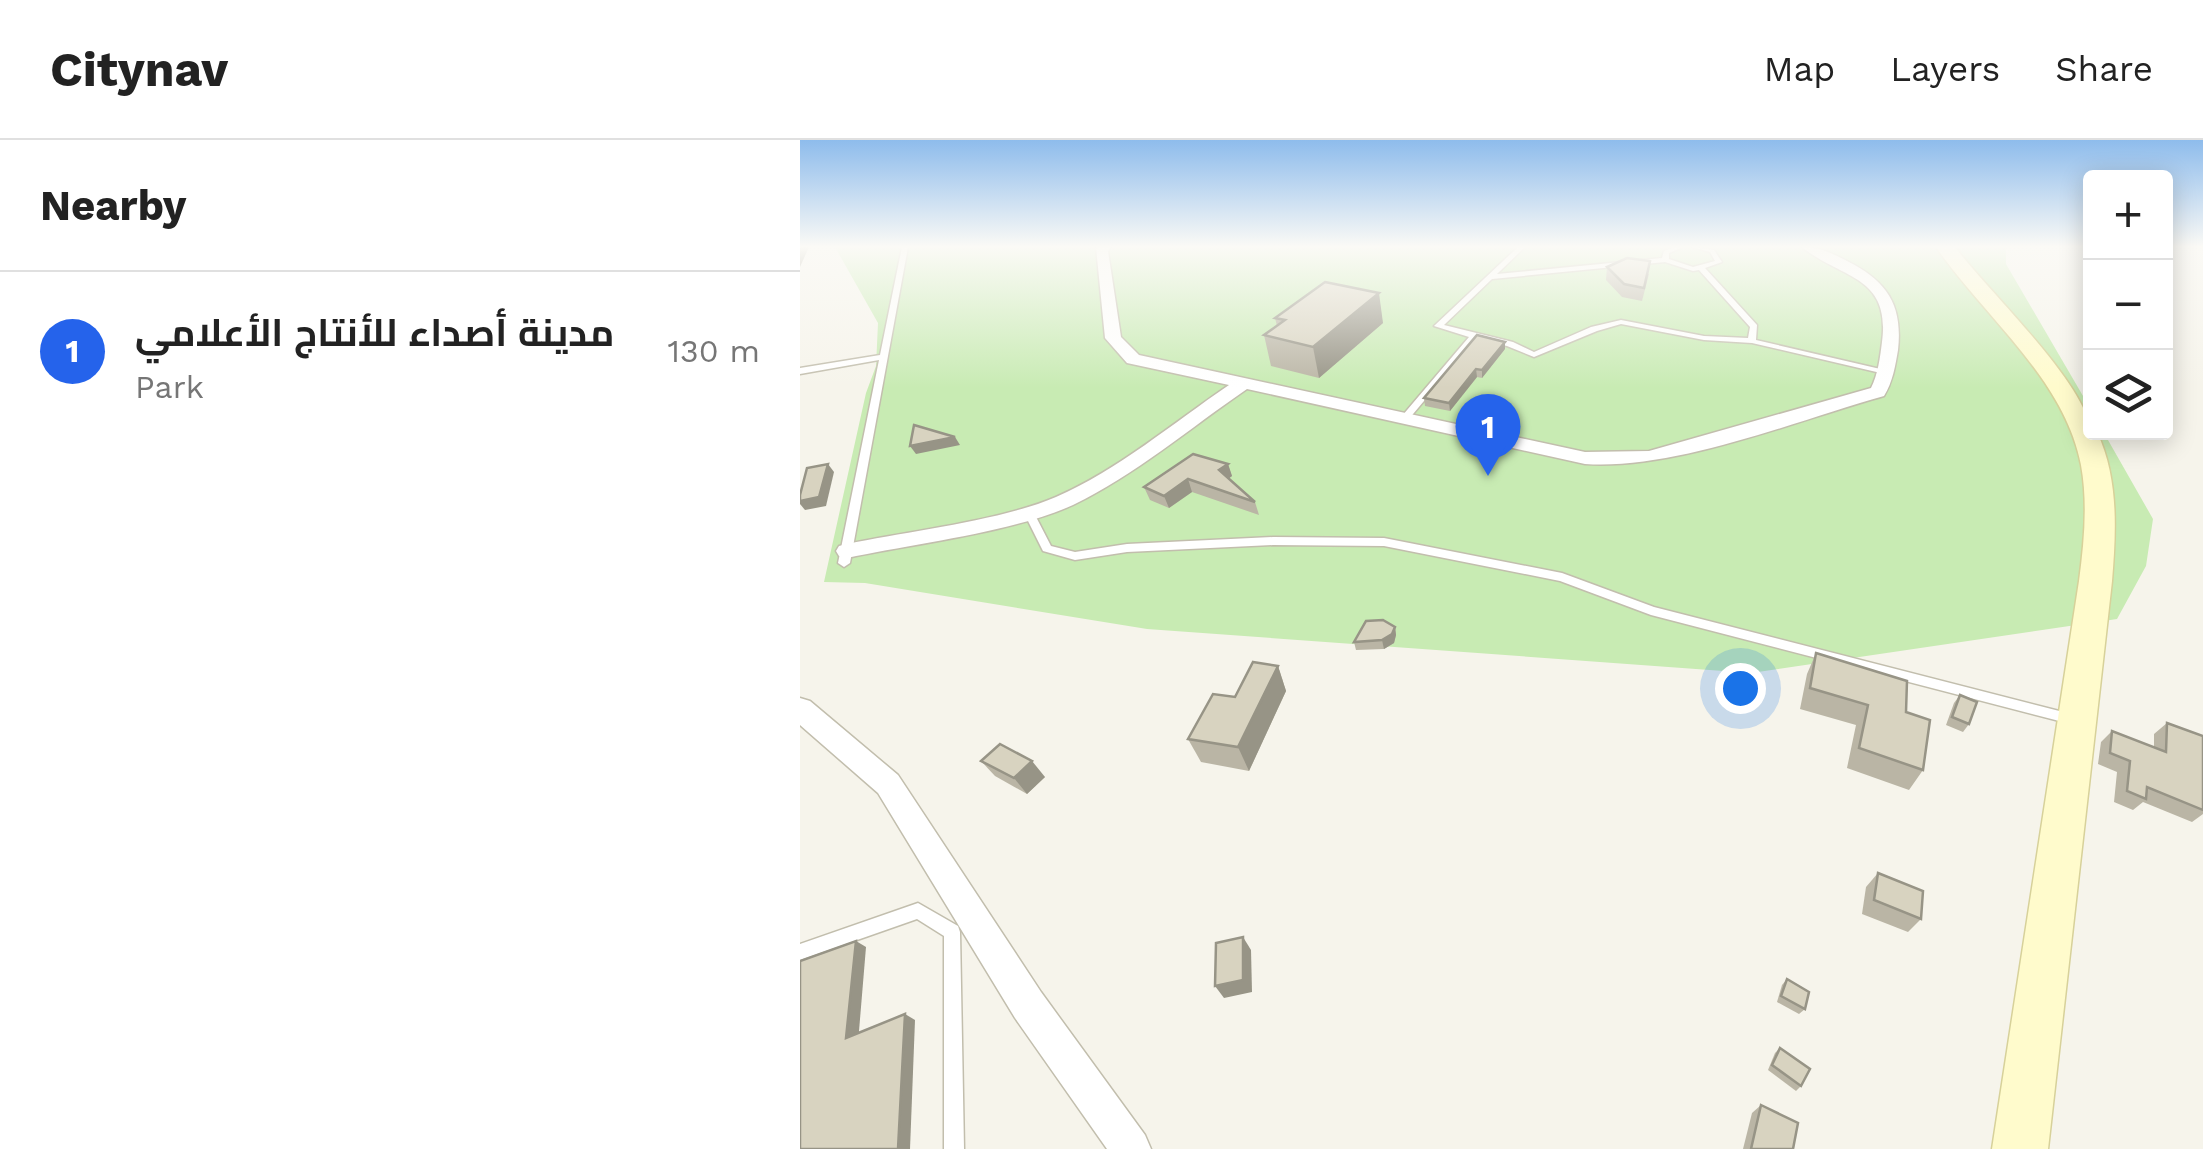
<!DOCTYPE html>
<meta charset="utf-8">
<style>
:root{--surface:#fff;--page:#f6f6f6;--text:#222;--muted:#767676;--line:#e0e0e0;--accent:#2563eb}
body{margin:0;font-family:"Work Sans",Cairo,sans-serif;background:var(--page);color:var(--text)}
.controls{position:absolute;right:30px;top:30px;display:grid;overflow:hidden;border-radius:10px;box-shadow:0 5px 25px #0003}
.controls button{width:90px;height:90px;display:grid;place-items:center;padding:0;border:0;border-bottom:2px solid var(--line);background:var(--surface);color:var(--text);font:50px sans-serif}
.you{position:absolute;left:940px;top:548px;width:35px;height:35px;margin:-25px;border:8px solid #fff;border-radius:50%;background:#1a73e8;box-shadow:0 0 0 15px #1a73e833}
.badge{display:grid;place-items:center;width:65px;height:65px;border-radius:50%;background:var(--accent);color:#fff;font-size:32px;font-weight:700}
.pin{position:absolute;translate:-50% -82px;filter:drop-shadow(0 2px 5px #0008)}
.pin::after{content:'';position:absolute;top:52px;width:35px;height:30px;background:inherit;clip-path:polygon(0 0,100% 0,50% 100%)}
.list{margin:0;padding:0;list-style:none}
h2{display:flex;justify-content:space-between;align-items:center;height:130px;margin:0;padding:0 40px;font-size:42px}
h2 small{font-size:32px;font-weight:400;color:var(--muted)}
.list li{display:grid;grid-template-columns:65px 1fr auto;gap:30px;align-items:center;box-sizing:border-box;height:160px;padding:0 40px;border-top:2px solid var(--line)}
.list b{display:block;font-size:38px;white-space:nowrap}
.list p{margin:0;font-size:32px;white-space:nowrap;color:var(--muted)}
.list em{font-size:32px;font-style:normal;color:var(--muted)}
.icon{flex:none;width:55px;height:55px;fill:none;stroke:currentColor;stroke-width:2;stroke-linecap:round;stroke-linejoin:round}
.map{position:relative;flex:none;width:1403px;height:1009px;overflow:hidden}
header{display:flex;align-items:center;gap:60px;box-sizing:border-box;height:140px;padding:0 50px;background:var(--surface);border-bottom:2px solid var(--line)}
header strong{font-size:48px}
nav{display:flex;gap:55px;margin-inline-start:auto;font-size:35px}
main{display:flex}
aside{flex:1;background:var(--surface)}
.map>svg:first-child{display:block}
</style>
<header>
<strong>Citynav</strong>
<nav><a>Map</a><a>Layers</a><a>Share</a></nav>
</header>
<main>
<aside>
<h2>Nearby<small></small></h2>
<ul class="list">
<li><span class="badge">1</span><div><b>مدينة أصداء للأنتاج الأعلامي</b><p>Park</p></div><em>130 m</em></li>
</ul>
</aside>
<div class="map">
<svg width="1403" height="1009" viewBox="0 0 1403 1009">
<rect width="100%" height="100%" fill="#f6f4eb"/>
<path fill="#c8ebb3" d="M35,107H1206V124L1290,268V292L1304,293L1353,379L1346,426L1317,479L951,533L347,489L65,443L24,442L66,253L76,226L78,183Z"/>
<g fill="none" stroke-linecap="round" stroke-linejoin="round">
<g stroke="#c2bead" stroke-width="3">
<g id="service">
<path d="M102,107H108L50,423L44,427L38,423L79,220L0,234V228L80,215Z"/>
<path d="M718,107H725L697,134L862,118L864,111L874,107H884L869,113V119L893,127L915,121L910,112L892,107L914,110L922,122L905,128L957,185L956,200L1089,231L1085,234L952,203L904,200L821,184L797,191L734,217L707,206L676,199L608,280H602V276L669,197L634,186ZM865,122L893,131L899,130L950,187L948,198L904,196L821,180L791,187L734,212L713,202L644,185L692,139Z"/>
<path d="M229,370L234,373L251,406L275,412L327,404L473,397L584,398L762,433L854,467L1271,574L1276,575L1278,579L1276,583L1271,584L851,475L760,441L584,406L473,405L327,412L275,420L243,411L224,373Z"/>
<path d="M118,763L158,786L160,792L164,1009H144V796L117,779L0,820V804Z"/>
</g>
</g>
<g stroke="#c2bead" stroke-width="3">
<g id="minor">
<path d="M296,107H311L308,111L321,197L339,215L785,312L849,311L1071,248C1078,234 1080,218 1082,202C1091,135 1041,139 1002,107C1020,107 1031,113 1047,121C1087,141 1103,165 1098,210C1095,227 1093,241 1084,256C995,281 876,330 785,324L447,249C390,288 335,335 273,365C214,392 113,404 47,418L39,416L36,411L39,406L47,404C109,391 200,381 256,357C318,330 373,283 429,245L327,223L305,198Z"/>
<path d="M0,558L10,561L98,635L241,852L345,995L351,1009H307L215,878L78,653L0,585Z"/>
</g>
</g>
<g stroke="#d7d19a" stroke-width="3">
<path id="secondary" d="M1136,107H1155C1185,148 1290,247 1290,292H1297C1319,339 1316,392 1312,441L1248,1009H1192L1279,441C1284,403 1288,363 1281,325C1264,238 1184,177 1136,107Z"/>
</g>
<use href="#service" fill="#fff" fill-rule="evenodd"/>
<use href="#minor" fill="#fff" fill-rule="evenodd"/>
<use href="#secondary" fill="#fffbcc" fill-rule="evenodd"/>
</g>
<g fill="#bab5a5">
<path d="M807,127L849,134L842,161L822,157L806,140Z"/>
<path d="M475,178L583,183L519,238L471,226L464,195L477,186Z"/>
<path d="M705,209L682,238L677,237L650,271L625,266L624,258Z"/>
<path d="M428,324L432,336L429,338L455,362L459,375L392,352L369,368L350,360L344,347Z"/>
<path d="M595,487L596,495L594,503L584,509L556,510L554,502Z"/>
<path d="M1016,513L1106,572L1123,630L1109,650L1047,628L1056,585L1000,569L1007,534Z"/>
<path d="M478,526L486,551L449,631L401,622L388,599L435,557Z"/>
<path d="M1160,555L1169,584L1163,592L1146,585L1154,563Z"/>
<path d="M1367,583L1403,596V674L1392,682L1343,662L1333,670L1314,662L1317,632L1298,624L1301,602L1312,591L1354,607V594Z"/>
<path d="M181,621L245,637L227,654L195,636Z"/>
<path d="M1078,733L1121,779L1108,792L1062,774L1066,747Z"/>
<path d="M987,839L1005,869L999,874L977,862L982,845Z"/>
<path d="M980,908L1001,946L996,951L968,930L975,913Z"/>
<path d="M961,965L993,1009H943L952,973Z"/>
</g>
<g fill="#979486">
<path d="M1,107H9L0,127V108Z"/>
<path d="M579,153L583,183L519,238L513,207Z"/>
<path d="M705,202V209L682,238V230Z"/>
<path d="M676,229L677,237L650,271L649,263Z"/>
<path d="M155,297L160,305L116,314L110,306Z"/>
<path d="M28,324L34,332L26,366L5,370L0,364V361Z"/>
<path d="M428,324L432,336L423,343L419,330Z"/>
<path d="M388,339L392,352L369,368L364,356Z"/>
<path d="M595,487L596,495L594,503L584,509L582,500Z"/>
<path d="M478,526L486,551L449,631L438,607Z"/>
<path d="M232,621L245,637L227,654L214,638Z"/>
<path d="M443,797L451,810L452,852L424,858L415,846Z"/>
<path d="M56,801L66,807L58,903L46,898Z"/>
<path d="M105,874L115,880L110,1009H98Z"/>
</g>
<g fill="#d8d3c0" stroke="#979486" stroke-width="2.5">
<path d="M827,118L850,121L844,148L824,144L807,127Z"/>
<path d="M525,142L579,153L513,207L464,195L485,180L475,178Z"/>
<path d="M677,195L705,202L682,230L676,229L649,263L624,258Z"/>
<path d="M114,285L155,297L110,306Z"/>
<path d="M393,314L428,324L419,330L455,362L388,339L364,356L344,347Z"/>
<path d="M28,324L19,357L0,361V355L7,328Z"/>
<path d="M583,480L595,487L592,494L582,500L554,502L566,481Z"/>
<path d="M1016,513L1107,541L1106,572L1130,580L1123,630L1059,608L1068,565L1010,548Z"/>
<path d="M453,522L478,526L438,607L388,599L413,554L435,557Z"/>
<path d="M1160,555L1177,562L1169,584L1152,577Z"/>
<path d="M1367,583L1403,596V670L1347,647L1346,659L1327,651L1330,621L1310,613L1312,591L1366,612Z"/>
<path d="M200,604L232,621L214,638L181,621Z"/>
<path d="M1078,733L1123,751L1121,779L1074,760Z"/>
<path d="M443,797V840L415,846L416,803Z"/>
<path d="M56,801L46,898L105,874L98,1009H0V821Z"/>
<path d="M987,839L1009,852L1005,869L981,856Z"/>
<path d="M980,908L1010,929L1001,946L972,925Z"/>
<path d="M961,965L998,983L993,1009H951Z"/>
</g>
<linearGradient id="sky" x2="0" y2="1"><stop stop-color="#8ebcec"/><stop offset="0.43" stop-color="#fbfaf6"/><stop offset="1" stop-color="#fbfaf6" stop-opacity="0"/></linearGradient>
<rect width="1403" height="248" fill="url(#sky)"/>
</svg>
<div class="controls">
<button>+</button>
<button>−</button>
<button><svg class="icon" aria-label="layers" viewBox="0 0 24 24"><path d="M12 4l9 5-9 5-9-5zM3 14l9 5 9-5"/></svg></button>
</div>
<div class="you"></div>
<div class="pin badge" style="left:688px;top:336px">1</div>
</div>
</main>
